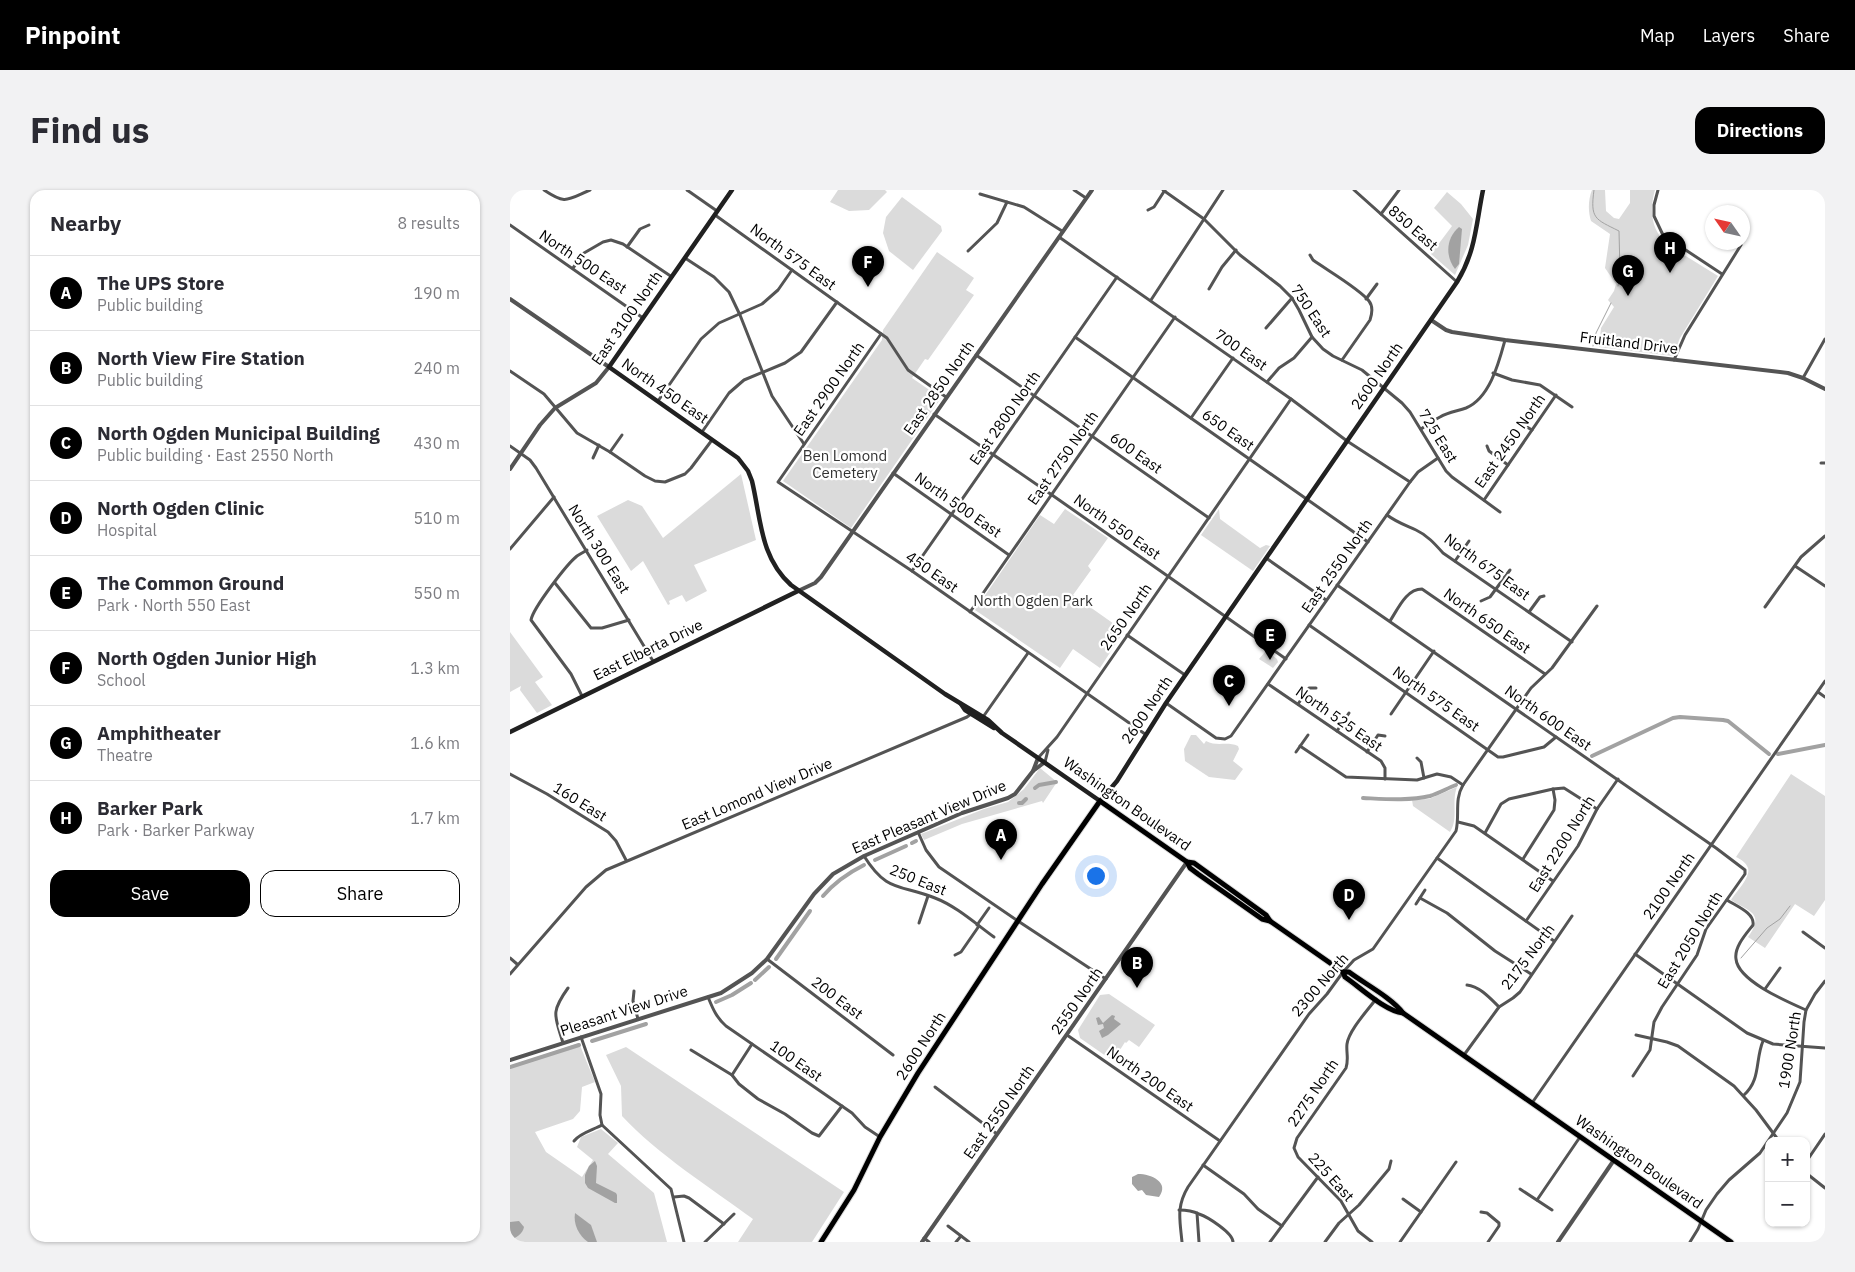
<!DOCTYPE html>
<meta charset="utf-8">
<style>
:root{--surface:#fff;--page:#f2f2f3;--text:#2b2b33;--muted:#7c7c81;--line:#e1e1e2;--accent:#000}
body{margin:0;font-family:"IBM Plex Sans",sans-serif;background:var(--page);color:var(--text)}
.controls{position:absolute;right:15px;bottom:15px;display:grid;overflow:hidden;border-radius:10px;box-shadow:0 1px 4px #0004}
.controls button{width:45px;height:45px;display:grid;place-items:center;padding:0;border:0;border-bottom:1px solid var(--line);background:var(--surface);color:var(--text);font:25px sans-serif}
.compass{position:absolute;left:1195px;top:15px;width:45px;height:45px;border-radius:50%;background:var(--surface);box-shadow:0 1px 4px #0004;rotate:304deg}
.you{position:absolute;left:585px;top:685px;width:18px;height:18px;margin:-12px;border:4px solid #fff;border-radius:50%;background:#1a73e8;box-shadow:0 0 0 8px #1a73e833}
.badge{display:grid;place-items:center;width:32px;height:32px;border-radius:50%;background:var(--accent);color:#fff;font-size:16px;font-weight:700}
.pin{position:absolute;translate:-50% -41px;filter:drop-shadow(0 1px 2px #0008)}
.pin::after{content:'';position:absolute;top:26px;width:18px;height:15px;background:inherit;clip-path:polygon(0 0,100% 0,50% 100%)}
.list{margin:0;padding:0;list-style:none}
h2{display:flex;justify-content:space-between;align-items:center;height:65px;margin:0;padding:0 20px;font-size:21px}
h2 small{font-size:16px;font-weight:400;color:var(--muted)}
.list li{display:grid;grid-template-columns:32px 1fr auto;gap:15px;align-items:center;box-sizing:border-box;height:75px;padding:0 20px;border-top:1px solid var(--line)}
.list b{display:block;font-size:19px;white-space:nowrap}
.list p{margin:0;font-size:16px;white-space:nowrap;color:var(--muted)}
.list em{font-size:16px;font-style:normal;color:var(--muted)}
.actions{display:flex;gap:10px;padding:15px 20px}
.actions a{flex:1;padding:11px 0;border:1px solid var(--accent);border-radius:15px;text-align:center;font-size:18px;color:var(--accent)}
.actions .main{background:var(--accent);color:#fff}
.map{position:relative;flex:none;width:1315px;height:1052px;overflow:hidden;border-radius:15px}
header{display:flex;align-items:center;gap:30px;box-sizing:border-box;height:70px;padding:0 25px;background:var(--accent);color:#fff}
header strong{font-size:24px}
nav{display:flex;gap:28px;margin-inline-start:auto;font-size:18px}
.intro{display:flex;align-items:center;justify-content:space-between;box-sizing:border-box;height:120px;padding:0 30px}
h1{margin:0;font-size:35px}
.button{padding:12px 22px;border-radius:15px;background:var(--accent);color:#fff;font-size:18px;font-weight:700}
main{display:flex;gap:30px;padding:0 30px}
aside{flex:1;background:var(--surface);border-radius:15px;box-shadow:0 1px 4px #0004}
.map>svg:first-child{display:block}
</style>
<header>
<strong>Pinpoint</strong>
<nav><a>Map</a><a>Layers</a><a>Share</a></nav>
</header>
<div class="intro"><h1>Find us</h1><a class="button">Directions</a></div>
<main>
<aside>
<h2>Nearby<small>8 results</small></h2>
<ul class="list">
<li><span class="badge">A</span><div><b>The UPS Store</b><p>Public building</p></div><em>190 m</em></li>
<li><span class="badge">B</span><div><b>North View Fire Station</b><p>Public building</p></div><em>240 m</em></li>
<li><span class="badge">C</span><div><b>North Ogden Municipal Building</b><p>Public building · East 2550 North</p></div><em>430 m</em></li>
<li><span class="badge">D</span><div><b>North Ogden Clinic</b><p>Hospital</p></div><em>510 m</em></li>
<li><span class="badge">E</span><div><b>The Common Ground</b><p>Park · North 550 East</p></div><em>550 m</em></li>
<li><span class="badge">F</span><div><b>North Ogden Junior High</b><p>School</p></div><em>1.3 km</em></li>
<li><span class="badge">G</span><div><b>Amphitheater</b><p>Theatre</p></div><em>1.6 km</em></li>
<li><span class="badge">H</span><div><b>Barker Park</b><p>Park · Barker Parkway</p></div><em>1.7 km</em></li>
</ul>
<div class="actions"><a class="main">Save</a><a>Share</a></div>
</aside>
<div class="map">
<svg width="1315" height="1052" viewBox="0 0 1315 1052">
<rect width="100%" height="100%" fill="#fff"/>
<g fill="#dbdbdb">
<path d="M328,0H375L377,2L359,20L339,21L320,12Z"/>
<path d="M1082,0H1095L1096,21L1104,28L1109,29L1120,13V0H1145C1139,21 1141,40 1158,55L1208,86L1170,148L1163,166L1089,157L1091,138L1104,117L1098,110L1104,101L1106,94L1095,78L1100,44L1081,31C1078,21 1078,10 1082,0Z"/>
<path d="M937,2L951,14L963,29L958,55L945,85L921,64L942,36L924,18Z"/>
<path d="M392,7L431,36L432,41L403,80L379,61L373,43L376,27Z"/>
<path d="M427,62L464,88L456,100L464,105L418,170L415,169L402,188L431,208L341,338L273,291L372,150L373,140Z"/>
<path d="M231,284L246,350L184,375L197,401L176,412L172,405L159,411L160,414L158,415L133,371L121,381L87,326L118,310L132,316L153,348Z"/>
<path d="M555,319L598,348L578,376L581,380L563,405L614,441L590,478L563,459L550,478L465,420L530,325L544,334Z"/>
<path d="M709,319L710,329L750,358L756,355L760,356L743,381L691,345Z"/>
<path d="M0,442L33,487L25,492L42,515L27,523L10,500L11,496L0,502Z"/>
<path d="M755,462H758L767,469L768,472L763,478L749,469Z"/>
<path d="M681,545H686L694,554L696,551C707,557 717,551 728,556L729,559L723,571L733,579L725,590L699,587L675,571L674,559Z"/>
<path d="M530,578L547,592L533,613L532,611L452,634L414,650L411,644L474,619L498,612L514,599Z"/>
<path d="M1281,584L1315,606V710L1304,726L1285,714L1255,758L1238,747C1255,723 1240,722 1221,710C1226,702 1241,687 1238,678C1236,672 1230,669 1226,667Z"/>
<path d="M947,597C941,612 949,628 940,642L903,616L902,610L919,609Z"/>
<path d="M599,804L645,835L629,857L619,850L616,853L615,852L603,871L570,848L568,840L590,805Z"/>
<path d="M69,853L85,892L72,897L70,921L63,929L25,942L36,962L72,987L83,970L67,957L71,947L91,939L108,953L98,964L144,1003L157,1052H0V876Z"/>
<path d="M116,857L334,1002L302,1052H228L243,1029C201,998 147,964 112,926L111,896L96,865Z"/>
</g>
<g fill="#a2a2a2">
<path d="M949,37L952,39L949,74L945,79C935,66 936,48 949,37Z"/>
<path d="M602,825L605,826L604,829L611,834L598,845L592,848L589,841L594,838L593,834L588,835L586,828L589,827L593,833Z"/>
<path d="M85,971L87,976L86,993L106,1003L107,1005V1013H105L78,998L75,993V985L79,976Z"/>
<path d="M628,984C641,984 660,992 649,1007L636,1005L632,1000L628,1001L622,994V987Z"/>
<path d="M65,1023L81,1035L87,1052H78C69,1046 63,1034 65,1023Z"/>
<path d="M9,1031L14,1037C13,1043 6,1049 0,1049V1032Z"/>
</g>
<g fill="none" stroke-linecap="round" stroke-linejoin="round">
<g stroke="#a2a2a2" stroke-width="1">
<path d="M1084,0C1080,29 1085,29 1109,41L1110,82L1108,96"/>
<path d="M1083,156L1086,143L1101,113"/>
<path d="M1231,768L1257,738L1270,729L1280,716"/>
</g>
<g stroke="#a2a2a2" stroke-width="4">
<path d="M1268,564L1315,555"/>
<path d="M1082,566L1163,528L1170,527L1213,530L1218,531L1259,564"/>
<path d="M525,598L529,595L546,592"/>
<path d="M853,608C875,609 899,611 920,606C929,603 938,598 946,595"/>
<path d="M509,613H512L516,609"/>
<path d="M402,653L406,651"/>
<path d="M365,670L396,656"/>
<path d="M313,706C325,692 338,683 354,675"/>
<path d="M266,769L300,721"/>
<path d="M245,790L259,777"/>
<path d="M206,812L222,805L241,793"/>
<path d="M82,851L136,834"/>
<path d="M0,877L69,855"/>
</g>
<g stroke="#dbdbdb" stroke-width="7">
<g id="primary">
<path d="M677,672L680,678L688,684L752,729L760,731"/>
<path d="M833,782H839C855,794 882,808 893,823L1221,1052"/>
<path d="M311,1052L344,1000L370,947L408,883L532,694L590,611L677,672L684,673L756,725L760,731L833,782L835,787C851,798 875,821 893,823"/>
</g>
</g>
<g stroke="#545454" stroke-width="3">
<path d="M34,0C56,15 57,10 80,0"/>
<path d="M177,0L207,21"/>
<path d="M564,0L576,8"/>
<path d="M653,0L694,29L730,65L770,96L782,108L789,120L802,147L813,159L823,166L852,180L892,213L900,222L936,281L942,287L990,322"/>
<path d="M844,0L947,92"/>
<path d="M1148,0L1144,15V26L1153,45L1212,84"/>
<path d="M470,4L514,17L552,41"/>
<path d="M638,20L644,17L655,0"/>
<path d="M871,24L889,0"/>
<path d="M205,25L377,148L398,180L436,207"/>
<path d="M0,35L133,128"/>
<path d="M549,47L781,209L837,251L900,292"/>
<path d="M117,57L130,39L139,35"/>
<path d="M458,61L487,33L497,12"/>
<path d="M800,65L803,70C817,80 850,99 859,111C863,116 862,124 860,130L832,170"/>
<path d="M175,68L204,87L219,102L230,125L262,206L294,254"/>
<path d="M63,78L74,63L93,52L101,50L113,54L162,87"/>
<path d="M699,99L712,77L726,60"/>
<path d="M856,109L867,94"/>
<path d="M641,110L713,0"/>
<path d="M756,138L782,108"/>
<path d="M371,144L268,292L402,381L635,544"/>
<path d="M565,147L858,352"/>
<path d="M466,165L699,328"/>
<path d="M1164,170L1175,145L1231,55"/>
<path d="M0,181L34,204L67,243L100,262L135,286L145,291L155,292L175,284L181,278L202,250"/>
<path d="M983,183L1002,190L1030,195L1062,217"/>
<path d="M1293,188L1315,149"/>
<path d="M757,192L769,178L784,168L802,147"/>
<path d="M148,211L191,149L209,133L252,114L268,100L282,80"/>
<path d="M424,224L542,305L776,469"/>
<path d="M681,228L723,168"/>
<path d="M1012,234L1022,240"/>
<path d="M911,239C917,235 924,230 930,227C938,222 948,221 956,218C980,208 989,172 995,150"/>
<path d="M192,242L219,203L234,190L275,173L291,162L327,112"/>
<path d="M0,256L20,270L26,278L143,471"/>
<path d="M977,256L979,261L998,275"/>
<path d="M100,262L112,245"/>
<path d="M83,268L89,255"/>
<path d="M1311,273H1315"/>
<path d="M383,283L499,365"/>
<path d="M974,310L1046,205"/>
<path d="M877,325C886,332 895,335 906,340C917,345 925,354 933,363L1062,452"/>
<path d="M0,359L44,307"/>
<path d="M756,368L816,410"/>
<path d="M945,371L959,351"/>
<path d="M1285,376L1315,396"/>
<path d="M402,381L607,87"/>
<path d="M45,393L81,438H92L119,430"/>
<path d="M827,395L1206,658L1235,680V684L1196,739L1187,765L1152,817L1144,832L1140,860L1123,886"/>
<path d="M971,411L980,407L1000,380"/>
<path d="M1255,417L1291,367L1315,346"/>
<path d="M460,422L665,127"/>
<path d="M1019,422L1030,407L1034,406"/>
<path d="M880,431C888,419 896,399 912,399L1035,484"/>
<path d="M799,435L988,567H993L1034,557L1046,547"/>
<path d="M617,445L675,485"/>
<path d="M758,494L871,571L875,578V589"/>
<path d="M1308,502L1315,507"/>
<path d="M72,506L61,484L21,430C23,418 57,374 67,366C70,364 74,362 77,360"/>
<path d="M656,513L706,548L715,549L721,546L900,292L908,282L928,268"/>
<path d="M788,514L799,498H806"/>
<path d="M881,524L924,461"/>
<path d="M473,527L518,463"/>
<path d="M827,541L839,523"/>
<path d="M790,556L836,587L907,590L927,584L941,587L953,595"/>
<path d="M786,562L798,545"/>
<path d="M857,562L868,545L875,546"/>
<path d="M528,568L547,547L781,209"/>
<path d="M907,568L911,572L914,588"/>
<path d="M535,572L538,560"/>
<path d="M0,584L37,604L98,642L106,651L116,670"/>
<path d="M948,632L964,636L1043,691"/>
<path d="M408,642L416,660L429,677L508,731L596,789"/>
<path d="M975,643L991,614L999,609L1043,599L1054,598L1087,619"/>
<path d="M354,666C377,703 390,694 425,708C446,716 466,734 484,747"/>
<path d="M927,668L1044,751"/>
<path d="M1013,669L1044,620L1045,610L1043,599"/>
<path d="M910,708L937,723L985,761L1021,784"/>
<path d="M1217,710C1226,716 1245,723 1243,735C1236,744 1224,757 1226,769C1228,791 1278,812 1296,820"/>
<path d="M906,714L915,700"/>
<path d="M1016,731L1068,656L1087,619L1108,589"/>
<path d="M409,733L418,706"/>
<path d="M467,735L479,718"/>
<path d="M1293,742L1315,758"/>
<path d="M1125,764L1237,843L1263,854L1315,858"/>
<path d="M445,765L451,762L469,736"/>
<path d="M0,768L7,774"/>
<path d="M257,769L383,865"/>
<path d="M0,784L76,697L96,680L457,527L461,524"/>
<path d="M957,795C969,796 980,808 989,817"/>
<path d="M1255,799L1270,778"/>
<path d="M124,801L123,811L128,829"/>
<path d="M198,807C203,819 206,827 216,836L342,923L355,937L370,947"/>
<path d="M557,845L710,951"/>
<path d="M1126,845L1157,852L1168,856L1224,896L1246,920L1269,951"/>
<path d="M71,847L91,904L90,925L92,935L161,999L174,1052"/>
<path d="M53,853C45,826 40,823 58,798"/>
<path d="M181,860L222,885L229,894L248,909L275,924L302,943L309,946L332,916"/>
<path d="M954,865L989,817L1003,808L1010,802L1062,726"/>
<path d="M222,885L242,854"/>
<path d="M425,897L487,944"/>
<path d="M1234,905C1251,890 1245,870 1253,851"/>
<path d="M1022,913L1315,491"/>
<path d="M64,951C70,943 83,940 92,935"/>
<path d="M1296,972L1315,944"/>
<path d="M693,975L734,1004L748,1019L772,1036"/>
<path d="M1296,983L1315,998"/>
<path d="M1010,999L1042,1020"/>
<path d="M164,1007L174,1006L179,1008L214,1034"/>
<path d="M893,1009L911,1022"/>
<path d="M1027,1010L1070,947"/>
<path d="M669,1020C676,1020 683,1021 689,1024C698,1027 723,1043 723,1052"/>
<path d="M971,1022L977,1023L989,1033V1036L978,1052"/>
<path d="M687,1023L689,1052"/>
<path d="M438,1036L459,1052"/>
<path d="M414,1048L419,1052"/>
<path d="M195,1052L224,1024"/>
<path d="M446,1052L451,1046"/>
<path d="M672,1052C670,1030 666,1017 678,997L799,824L817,804L833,782L844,770L863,759L946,641C950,625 944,610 953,595L1021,498L1042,478L1087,416"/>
<path d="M760,1052L808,987"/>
<path d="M815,1052L829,1033L849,1015L879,979L881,971"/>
<path d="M862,1052L848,1041L831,1011L788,967L784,958L787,948L836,878C839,869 836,862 837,854C839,840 858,820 866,809"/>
<path d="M890,1052L946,972"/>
<path d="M1180,1052L1188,1039L1196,1020L1207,1004L1219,990L1250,963L1277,923L1290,892L1294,832L1296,820L1305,804L1315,791"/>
</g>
<g stroke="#545454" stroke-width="4">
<path d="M0,109L99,177L86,193L45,218L30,235L0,279"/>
<path d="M921,130L936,140L942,142L995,150L1278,183L1293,188L1315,199"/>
<path d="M288,401L305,393L311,387L582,0"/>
<path d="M523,581L528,568"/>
<path d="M0,870L211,803L242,783L257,769L304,704L323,684L354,666L452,623L498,608L505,604L523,581L535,572"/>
<path d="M412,1052L677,672"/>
<path d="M1048,1052L1104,970"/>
</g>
<g stroke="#212121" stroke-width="4.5">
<path d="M222,0L99,177L228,268L238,281L242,291C251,329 250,367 281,395L435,504L478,530L492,543L590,611L607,591L656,513L947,92C966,61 966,34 973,0"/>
<path d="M451,514L455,520L484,538"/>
<path d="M0,542L288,401"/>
</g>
<use href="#primary" stroke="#000" stroke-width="5"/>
</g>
<g text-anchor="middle" stroke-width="4.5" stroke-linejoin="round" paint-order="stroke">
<g font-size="15" fill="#000" stroke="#fff">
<text transform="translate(903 38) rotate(41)" y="5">850 East</text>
<text transform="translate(283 67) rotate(36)" y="5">North 575 East</text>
<text transform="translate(73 72) rotate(34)" y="5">North 500 East</text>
<text transform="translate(801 121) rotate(56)" y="5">750 East</text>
<text transform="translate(117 128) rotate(-55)" y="5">East 3100 North</text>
<text transform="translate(1119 153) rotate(7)" y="5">Fruitland Drive</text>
<text transform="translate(731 160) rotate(35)" y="5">700 East</text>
<text transform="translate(867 186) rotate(-55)" y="5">2600 North</text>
<text transform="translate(429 198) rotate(-55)" y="5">East 2850 North</text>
<text transform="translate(319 199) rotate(-55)" y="5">East 2900 North</text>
<text transform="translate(155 201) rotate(35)" y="5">North 450 East</text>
<text transform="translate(495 228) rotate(-55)" y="5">East 2800 North</text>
<text transform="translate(718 240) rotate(35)" y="5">650 East</text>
<text transform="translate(928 246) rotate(58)" y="5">725 East</text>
<text transform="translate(1000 251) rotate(-55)" y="5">East 2450 North</text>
<text transform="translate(626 263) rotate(35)" y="5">600 East</text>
<text transform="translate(553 268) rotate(-55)" y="5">East 2750 North</text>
<text transform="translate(448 315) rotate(35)" y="5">North 500 East</text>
<text transform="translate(607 337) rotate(35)" y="5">North 550 East</text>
<text transform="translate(89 359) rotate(58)" y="5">North 300 East</text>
<text transform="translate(827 376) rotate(-55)" y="5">East 2550 North</text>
<text transform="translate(977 377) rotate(36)" y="5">North 675 East</text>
<text transform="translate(422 382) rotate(35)" y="5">450 East</text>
<text transform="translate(616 427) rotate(-55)" y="5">2650 North</text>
<text transform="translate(977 431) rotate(35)" y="5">North 650 East</text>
<text transform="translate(138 460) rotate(-26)" y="5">East Elberta Drive</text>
<text transform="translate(926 509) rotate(35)" y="5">North 575 East</text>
<text transform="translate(637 520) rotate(-56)" y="5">2600 North</text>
<text transform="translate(1038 528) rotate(35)" y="5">North 600 East</text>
<text transform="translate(829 529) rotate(35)" y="5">North 525 East</text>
<text transform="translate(247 604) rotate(-23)" y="5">East Lomond View Drive</text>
<text transform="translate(70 612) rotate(32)" y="5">160 East</text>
<text transform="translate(617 614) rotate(35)" y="5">Washington Boulevard</text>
<text transform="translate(419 627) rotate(-23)" y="5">East Pleasant View Drive</text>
<text transform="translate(1052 654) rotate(-58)" y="5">East 2200 North</text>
<text transform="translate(408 690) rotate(22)" y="5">250 East</text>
<text transform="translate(1159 696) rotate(-55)" y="5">2100 North</text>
<text transform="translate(1180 750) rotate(-59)" y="5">East 2050 North</text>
<text transform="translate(1018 767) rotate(-53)" y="5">2175 North</text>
<text transform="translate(810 795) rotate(-49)" y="5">2300 North</text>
<text transform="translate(327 808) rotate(37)" y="5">200 East</text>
<text transform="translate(567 811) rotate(-55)" y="5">2550 North</text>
<text transform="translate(114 821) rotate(-18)" y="5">Pleasant View Drive</text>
<text transform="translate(411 856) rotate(-57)" y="5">2600 North</text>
<text transform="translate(1280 860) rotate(-81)" y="5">1900 North</text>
<text transform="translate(286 871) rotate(35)" y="5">100 East</text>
<text transform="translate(640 889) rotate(35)" y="5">North 200 East</text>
<text transform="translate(803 903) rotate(-56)" y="5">2275 North</text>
<text transform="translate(489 922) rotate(-55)" y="5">East 2550 North</text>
<text transform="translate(1129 972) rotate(35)" y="5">Washington Boulevard</text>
<text transform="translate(821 987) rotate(48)" y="5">225 East</text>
</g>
<g font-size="15" fill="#323232" stroke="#fff">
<text x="335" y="271">Ben Lomond<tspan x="335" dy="17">Cemetery</tspan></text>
<text x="523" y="416">North Ogden Park</text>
</g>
</g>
</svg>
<div class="controls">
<button>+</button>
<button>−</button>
</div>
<svg class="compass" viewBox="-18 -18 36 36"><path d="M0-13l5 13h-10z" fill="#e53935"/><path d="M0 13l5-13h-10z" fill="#7c7c81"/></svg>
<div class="you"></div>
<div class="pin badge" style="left:491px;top:670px">A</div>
<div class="pin badge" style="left:627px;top:798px">B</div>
<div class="pin badge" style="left:719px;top:516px">C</div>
<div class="pin badge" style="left:839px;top:730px">D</div>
<div class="pin badge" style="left:760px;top:470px">E</div>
<div class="pin badge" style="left:358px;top:97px">F</div>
<div class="pin badge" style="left:1118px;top:106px">G</div>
<div class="pin badge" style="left:1160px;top:83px">H</div>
</div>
</main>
